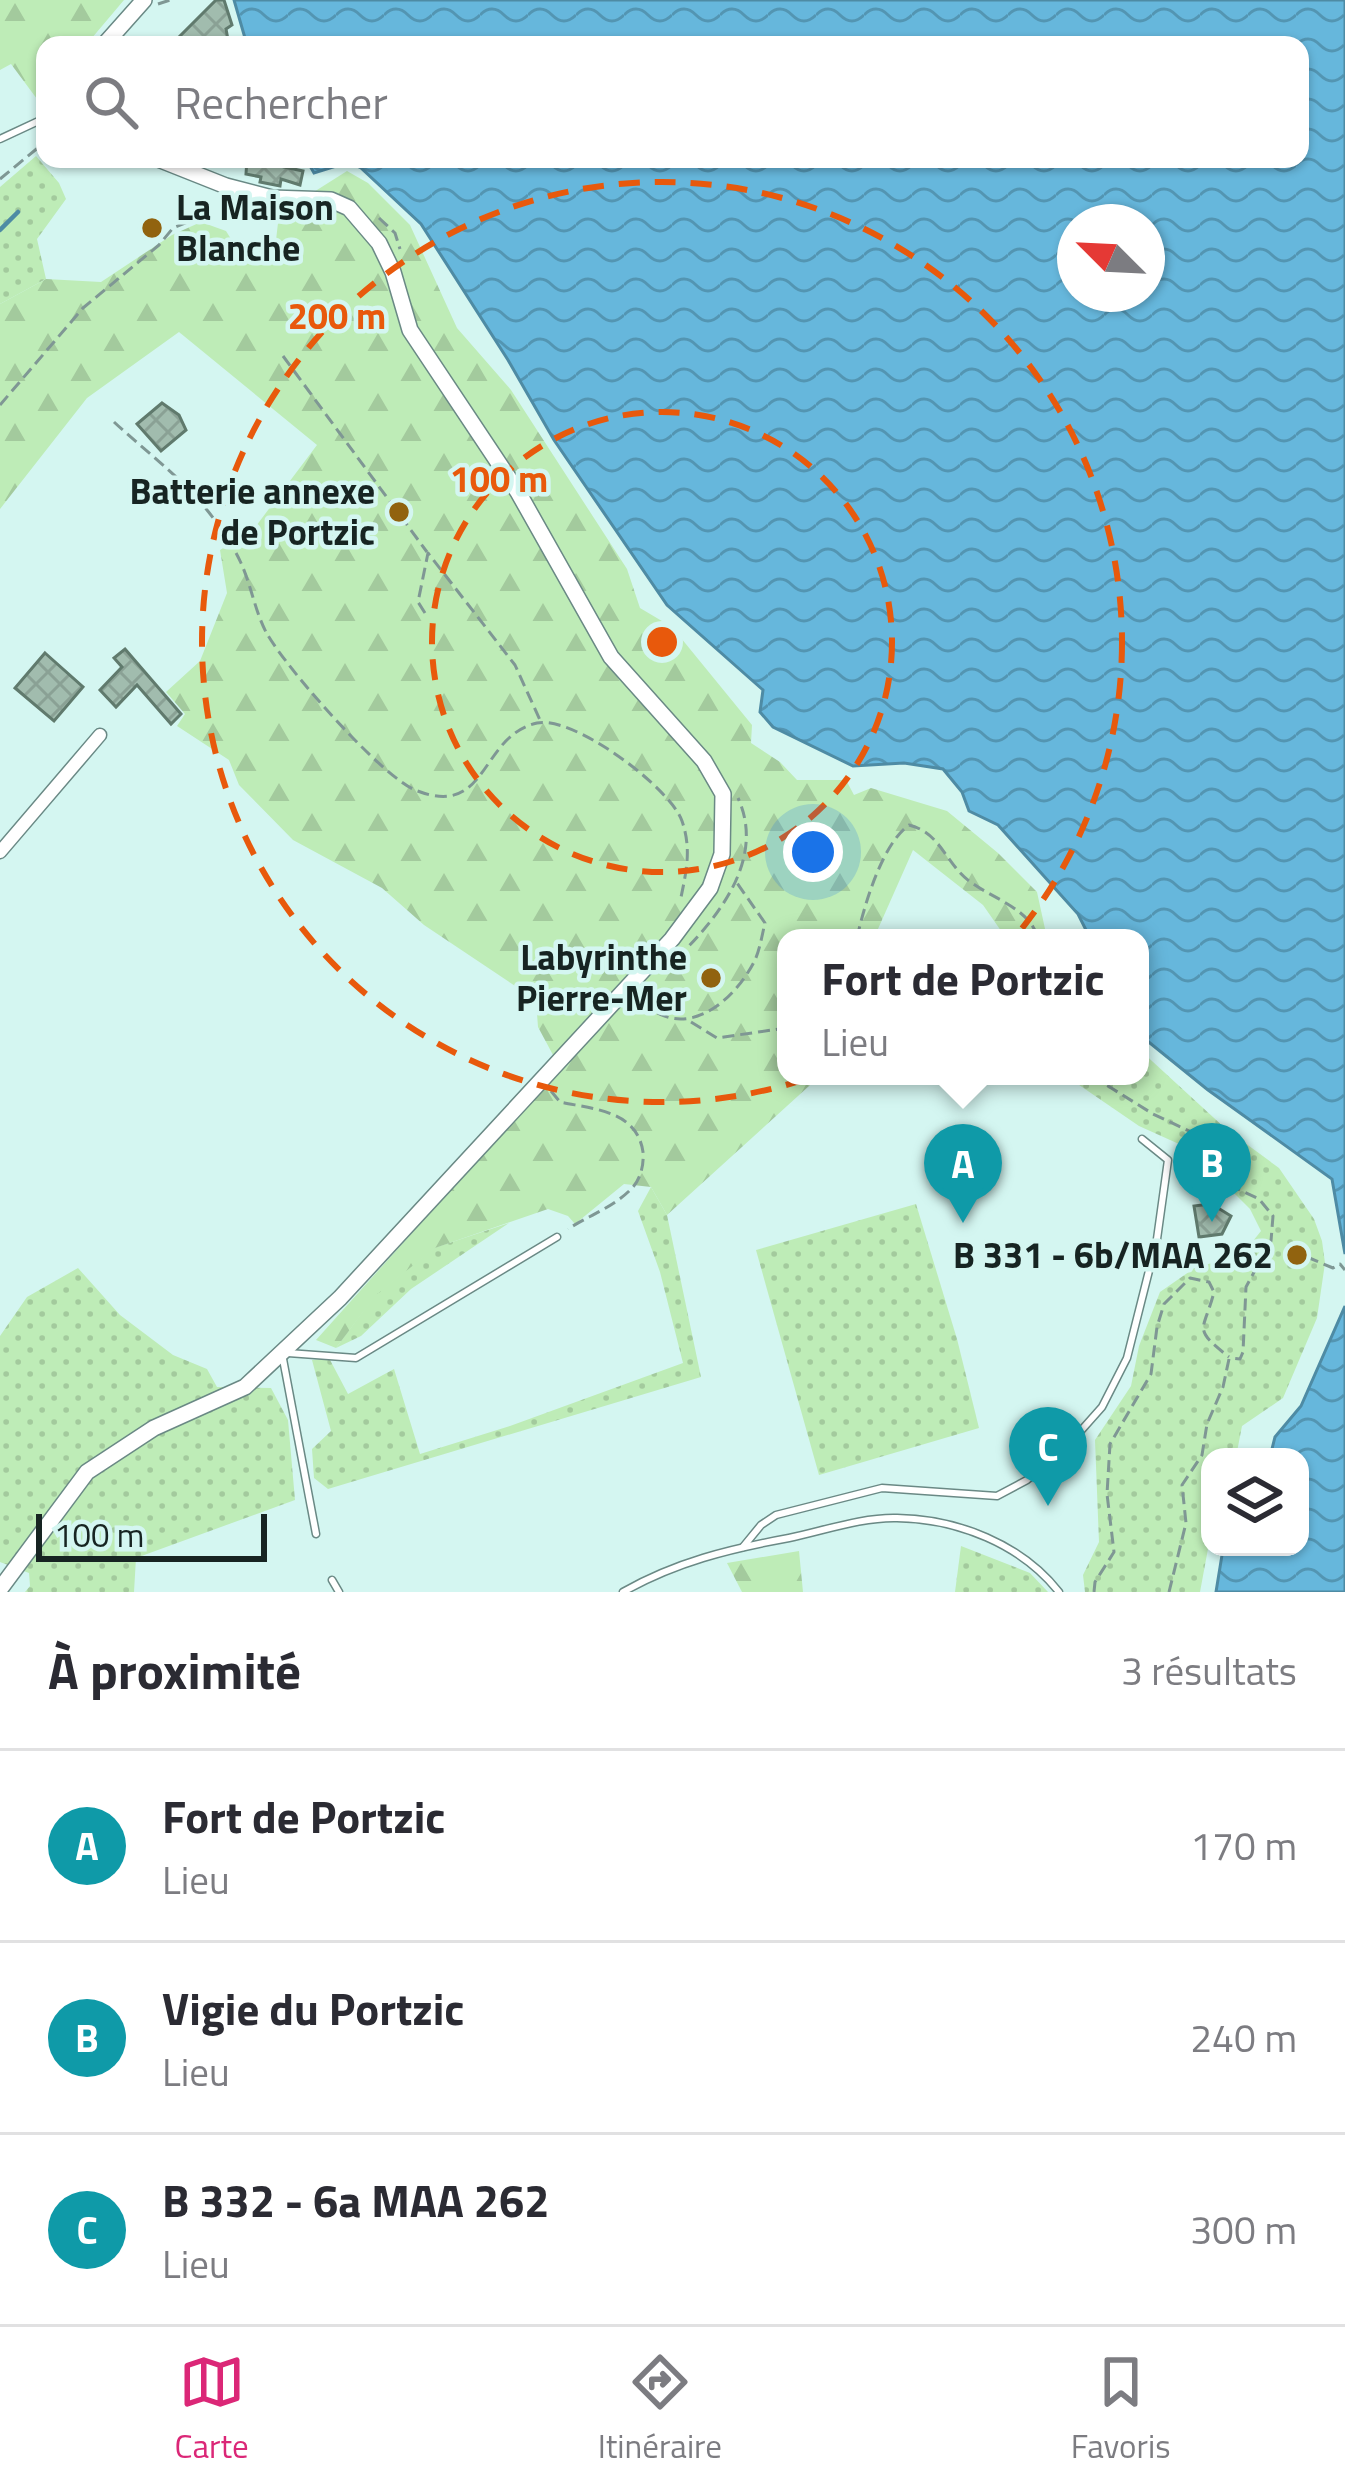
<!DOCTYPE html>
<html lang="fr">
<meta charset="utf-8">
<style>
:root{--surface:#fff;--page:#f2f2f3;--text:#2b2b33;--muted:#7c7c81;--line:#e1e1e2;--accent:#db2777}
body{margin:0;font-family:"Titillium Web",sans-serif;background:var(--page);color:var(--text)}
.controls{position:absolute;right:36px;bottom:36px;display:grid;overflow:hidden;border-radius:24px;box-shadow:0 3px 9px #0004}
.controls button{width:108px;height:108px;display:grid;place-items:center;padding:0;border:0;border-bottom:3px solid var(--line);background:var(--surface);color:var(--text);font:60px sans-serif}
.compass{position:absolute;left:1057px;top:204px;width:108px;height:108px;border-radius:50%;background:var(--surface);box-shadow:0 3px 9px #0004;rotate:294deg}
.scale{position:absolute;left:36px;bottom:30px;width:231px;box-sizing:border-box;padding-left:12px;border:6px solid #172422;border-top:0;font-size:33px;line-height:42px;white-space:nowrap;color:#172422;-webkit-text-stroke:9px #d4f6f1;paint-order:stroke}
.you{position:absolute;left:813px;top:852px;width:42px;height:42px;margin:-30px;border:9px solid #fff;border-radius:50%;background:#1a73e8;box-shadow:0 0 0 18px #1a73e833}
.badge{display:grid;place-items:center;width:78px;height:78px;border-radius:50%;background:var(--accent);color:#fff;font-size:39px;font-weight:700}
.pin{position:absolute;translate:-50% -99px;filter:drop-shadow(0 3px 6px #0008)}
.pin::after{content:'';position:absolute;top:63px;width:42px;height:36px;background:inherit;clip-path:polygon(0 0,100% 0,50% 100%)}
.popup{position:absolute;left:777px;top:929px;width:372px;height:156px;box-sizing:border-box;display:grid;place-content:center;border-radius:24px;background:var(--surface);filter:drop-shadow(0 3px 9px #0005);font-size:39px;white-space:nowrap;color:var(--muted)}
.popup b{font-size:45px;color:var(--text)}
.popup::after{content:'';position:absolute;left:50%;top:100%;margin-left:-24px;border:24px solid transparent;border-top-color:var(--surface)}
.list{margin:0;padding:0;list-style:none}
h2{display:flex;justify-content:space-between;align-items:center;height:156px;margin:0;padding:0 48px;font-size:51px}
h2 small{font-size:39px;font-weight:400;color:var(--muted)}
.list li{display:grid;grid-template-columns:78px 1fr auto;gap:36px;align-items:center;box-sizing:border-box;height:192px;padding:0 48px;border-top:3px solid var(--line)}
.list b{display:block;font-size:45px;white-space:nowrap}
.list p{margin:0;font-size:39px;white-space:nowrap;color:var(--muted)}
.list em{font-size:39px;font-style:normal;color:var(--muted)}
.icon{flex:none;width:66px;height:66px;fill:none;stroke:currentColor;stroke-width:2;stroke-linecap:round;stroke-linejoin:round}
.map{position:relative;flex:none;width:1345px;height:1592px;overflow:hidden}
.search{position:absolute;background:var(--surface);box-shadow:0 3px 9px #0004;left:36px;right:36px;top:36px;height:132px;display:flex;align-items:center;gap:30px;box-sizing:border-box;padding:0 42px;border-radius:24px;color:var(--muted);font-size:45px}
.sheet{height:732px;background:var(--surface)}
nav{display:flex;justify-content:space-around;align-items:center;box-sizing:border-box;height:168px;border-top:3px solid var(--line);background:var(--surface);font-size:33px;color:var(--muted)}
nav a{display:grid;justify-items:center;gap:6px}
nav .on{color:var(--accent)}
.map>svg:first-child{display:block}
</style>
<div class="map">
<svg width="1345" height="1592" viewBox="0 0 1345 1592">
<defs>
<pattern id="grass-dots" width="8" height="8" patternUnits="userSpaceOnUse" patternTransform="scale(3)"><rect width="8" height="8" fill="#beecb7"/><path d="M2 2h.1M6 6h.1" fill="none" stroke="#a3ca9d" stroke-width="1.8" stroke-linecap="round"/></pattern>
<pattern id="forest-firs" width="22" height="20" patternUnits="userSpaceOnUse" patternTransform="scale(3)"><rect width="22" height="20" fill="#beecb7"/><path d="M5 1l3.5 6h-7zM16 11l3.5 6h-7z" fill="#a3ca9d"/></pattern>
<pattern id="water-waves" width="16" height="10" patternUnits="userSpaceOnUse" patternTransform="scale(3)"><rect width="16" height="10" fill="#66b7dc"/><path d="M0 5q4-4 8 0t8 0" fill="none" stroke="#5395b2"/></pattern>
<pattern id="building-cross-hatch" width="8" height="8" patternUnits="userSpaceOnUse" patternTransform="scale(3)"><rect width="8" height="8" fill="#a1bcae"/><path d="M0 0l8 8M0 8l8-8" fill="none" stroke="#8aa195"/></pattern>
</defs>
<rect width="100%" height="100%" fill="#d4f6f1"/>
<g fill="url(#grass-dots)">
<path d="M36,156L59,183L66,199L37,239L46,279L0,304V187Z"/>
<path d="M1140,1050L1226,1129L1279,1168L1314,1219L1322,1241L1325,1263L1317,1318L1283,1398L1242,1426L1236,1457H1210V1538L1200,1592H1085L1083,1575L1099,1542L1095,1440L1131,1386L1139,1346L1160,1292L1196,1267L1241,1256L1261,1231L1250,1209L1190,1149L1139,1126L1066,1076H1140Z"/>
<path d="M651,1187L667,1215L701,1377L328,1489L314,1478L312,1449L331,1431L312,1360L329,1358L348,1394L394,1369L420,1454L510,1426L683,1363L660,1272L638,1211Z"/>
<path d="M916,1204L957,1339L979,1428L819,1475L756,1250Z"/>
<path d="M509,1223L411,1289L361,1336L336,1348L375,1295L434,1248Z"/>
<path d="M78,1268L120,1315L173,1355L207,1369L217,1387L271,1388L288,1420L295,1500L136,1558L134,1592H25L30,1586L29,1573L0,1562V1336L27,1297Z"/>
<path d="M961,1546L1030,1573L1048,1592H955Z"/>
</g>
<g fill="url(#forest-firs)">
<path d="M0,0H124L86,45H45V100L40,103L11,64L0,70Z"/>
<path d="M347,171L368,183L410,225L457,328L511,390L627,569L640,608L672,627L752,725L751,743L780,762L797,780H846L854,795L871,788L947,811L998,853L1037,892L1047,938H1006L983,905L913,850L874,938H786V1076H820L667,1215L651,1187L624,1184L575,1224L568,1216L548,1209L435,1248L376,1295L336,1348L316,1340L560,1068L538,1027L536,1000L424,925L382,888L293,840L239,785L229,760L177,726L185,714L166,692L200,661L227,593L220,550L253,530L317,445L179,332L87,398L0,509V304L46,279L101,282L172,235L201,222L226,231L241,255L275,249L279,214Z"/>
<path d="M799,1551L803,1592H742L727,1563Z"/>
</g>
<g fill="url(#water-waves)" stroke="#4e8ba4" stroke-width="3" fill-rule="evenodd">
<path d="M234,0H1345V1254L1332,1179L1208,1090L1140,1035V938H1090L1078,914L998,825L969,811L962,792L943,769L904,763L853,766L773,727L760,712L763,690L667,605L554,440L508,360L421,224L361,168L349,162L314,173L306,159H1300V45H247ZM1075,222H1147V294H1075Z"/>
<path d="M1345,1306V1592H1216L1222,1555L1228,1547H1300V1457H1270L1275,1437L1301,1406Z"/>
</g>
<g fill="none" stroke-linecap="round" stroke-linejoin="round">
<path stroke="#4e8ba4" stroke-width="4.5" d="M0,230L18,212"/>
</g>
<g fill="url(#building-cross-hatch)" stroke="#607a6d" stroke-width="3">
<path d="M216,0H224L232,25L226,29L229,45H171Z"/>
<path d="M247,159H284V167L303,171L300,185L281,179L280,186L260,182L261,177L246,174Z"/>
<path d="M162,403L179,415L186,430L161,451L137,424Z"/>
<path d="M125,649L181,714L171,724L137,685L116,707L100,690L122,667L114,658Z"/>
<path d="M45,653L83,687L54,721L15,688Z"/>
<path d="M1218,1203V1208L1231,1216L1222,1234L1199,1237L1194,1206Z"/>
</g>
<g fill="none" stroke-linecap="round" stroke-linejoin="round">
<g stroke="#6a8985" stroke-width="9">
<g id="service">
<path d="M0,139L45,118"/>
<path d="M182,165L201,159"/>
<path d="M288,1353L356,1358L557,1237"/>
<path d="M283,1359L316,1534"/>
<path d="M743,1547L761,1525L776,1515L882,1488L997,1496L1027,1480L1062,1452L1102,1407L1127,1358L1157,1239L1168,1160L1142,1139"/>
<path d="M332,1580L339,1592"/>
<path d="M623,1592C676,1562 729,1549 789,1538C823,1531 862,1517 897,1518C958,1519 1021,1544 1059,1592"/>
</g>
</g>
<g stroke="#6a8985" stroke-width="15">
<path id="minor" d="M0,852L100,735"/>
</g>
<g stroke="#6a8985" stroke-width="18">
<g id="tertiary">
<path d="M104,45L144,0"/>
<path d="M0,1589L87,1472L154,1428L245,1387L340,1298L672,939L710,888L722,854L723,794L704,761L611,657L518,492L410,330L393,272L379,243L349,208L331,200L272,198L226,186L158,159"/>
</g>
</g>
<g stroke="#7f9794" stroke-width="3" stroke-dasharray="12 6" stroke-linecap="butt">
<path d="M158,4L170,0"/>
<path d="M0,179L45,142"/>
<path d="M379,218L395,233L400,249"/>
<path d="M283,356L427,552"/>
<path d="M0,405L83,308L159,245L173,228L207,214V195"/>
<path d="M114,422C144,450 181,477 207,510C219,525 233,545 241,563C251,585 255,611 266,632C285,667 380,775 415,790C489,820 479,736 537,723C573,715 670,787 682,821C692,850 686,873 680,902"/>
<path d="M425,613L418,602L428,553L515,665L540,720"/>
<path d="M857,938C864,906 882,844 909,825C942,833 946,866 972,883C994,899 1030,909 1038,938"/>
<path d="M677,958C718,918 766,859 738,798"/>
<path d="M643,1002C685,1043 734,1002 755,960C760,949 762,935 765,923L737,883"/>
<path d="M691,1022L717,1038L786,1028"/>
<path d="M1092,1076L1153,1114L1204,1138L1218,1154L1238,1189L1259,1199L1273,1216L1271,1241L1246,1287L1243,1352L1240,1359L1231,1358"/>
<path d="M551,1091L560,1102C592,1109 637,1110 643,1152C644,1164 641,1178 633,1187C616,1206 588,1216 568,1229"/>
<path d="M1307,1257L1333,1268L1340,1264L1345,1270"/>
<path d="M1094,1592L1095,1582L1114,1552L1107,1494L1110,1444L1151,1374L1157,1327L1164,1304L1190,1278L1209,1282L1214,1292C1204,1332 1191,1327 1229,1357"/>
<path d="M1169,1592L1186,1523L1182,1485L1202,1455L1207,1424L1223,1387L1229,1359"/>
</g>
<use href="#service" stroke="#fff" stroke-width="6"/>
<use href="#minor" stroke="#fff" stroke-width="12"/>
<use href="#tertiary" stroke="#fff" stroke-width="15"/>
</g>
<g fill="none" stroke="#e8590c" stroke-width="6" stroke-dasharray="21 15">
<circle cx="662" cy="642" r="230"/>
<circle cx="662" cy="642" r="460"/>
</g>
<g fill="#91630f" stroke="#d4f6f1" stroke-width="4.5">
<circle cx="152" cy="228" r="12"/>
<circle cx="399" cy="512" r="12"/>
<circle cx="711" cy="978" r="12"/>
<circle cx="1297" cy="1255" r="12"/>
</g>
<g text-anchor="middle" stroke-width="9" stroke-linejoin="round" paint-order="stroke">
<g font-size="36" font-weight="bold" fill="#172422" stroke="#d4f6f1" text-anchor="end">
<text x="176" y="220" text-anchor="start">La Maison<tspan x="176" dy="41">Blanche</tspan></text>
<text x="375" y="504">Batterie annexe<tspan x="375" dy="41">de Portzic</tspan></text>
<text x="687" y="970">Labyrinthe<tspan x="687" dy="41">Pierre-Mer</tspan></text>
<text x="1273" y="1268">B 331 - 6b/MAA 262</text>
</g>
</g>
<circle cx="662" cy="642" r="18" fill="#e8590c" stroke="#d4f6f1" stroke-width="6"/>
<g font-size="36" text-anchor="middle" font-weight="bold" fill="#e8590c" stroke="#d4f6f1" stroke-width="9" stroke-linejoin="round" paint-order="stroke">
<text x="337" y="329">200 m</text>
<text x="499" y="492">100 m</text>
</g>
</svg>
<div class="controls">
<button><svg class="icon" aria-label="layers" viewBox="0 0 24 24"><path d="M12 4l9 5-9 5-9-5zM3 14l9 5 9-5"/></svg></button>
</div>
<svg class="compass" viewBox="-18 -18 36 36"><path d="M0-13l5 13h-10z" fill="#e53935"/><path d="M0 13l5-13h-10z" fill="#7c7c81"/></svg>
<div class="scale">100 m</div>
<div class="you"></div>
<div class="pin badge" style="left:963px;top:1223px;background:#0f9aa8">A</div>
<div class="popup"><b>Fort de Portzic</b>Lieu</div>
<div class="pin badge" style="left:1212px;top:1222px;background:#0f9aa8">B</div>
<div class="pin badge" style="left:1048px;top:1506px;background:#0f9aa8">C</div>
<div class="search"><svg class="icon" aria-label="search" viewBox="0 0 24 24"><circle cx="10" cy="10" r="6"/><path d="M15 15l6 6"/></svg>Rechercher</div>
</div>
<section class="sheet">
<h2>À proximité<small>3 résultats</small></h2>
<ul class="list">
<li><span class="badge" style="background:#0f9aa8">A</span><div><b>Fort de Portzic</b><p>Lieu</p></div><em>170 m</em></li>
<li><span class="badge" style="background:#0f9aa8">B</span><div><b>Vigie du Portzic</b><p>Lieu</p></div><em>240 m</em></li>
<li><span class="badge" style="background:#0f9aa8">C</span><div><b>B 332 - 6a MAA 262</b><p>Lieu</p></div><em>300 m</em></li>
</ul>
</section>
<nav>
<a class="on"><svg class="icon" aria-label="map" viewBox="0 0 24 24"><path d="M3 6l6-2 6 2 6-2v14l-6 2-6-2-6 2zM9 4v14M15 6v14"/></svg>Carte</a>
<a><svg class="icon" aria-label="directions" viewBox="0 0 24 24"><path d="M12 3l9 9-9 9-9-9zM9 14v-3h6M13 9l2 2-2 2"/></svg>Itinéraire</a>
<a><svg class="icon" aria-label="saved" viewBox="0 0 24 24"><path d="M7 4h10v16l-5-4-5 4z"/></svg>Favoris</a>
</nav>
